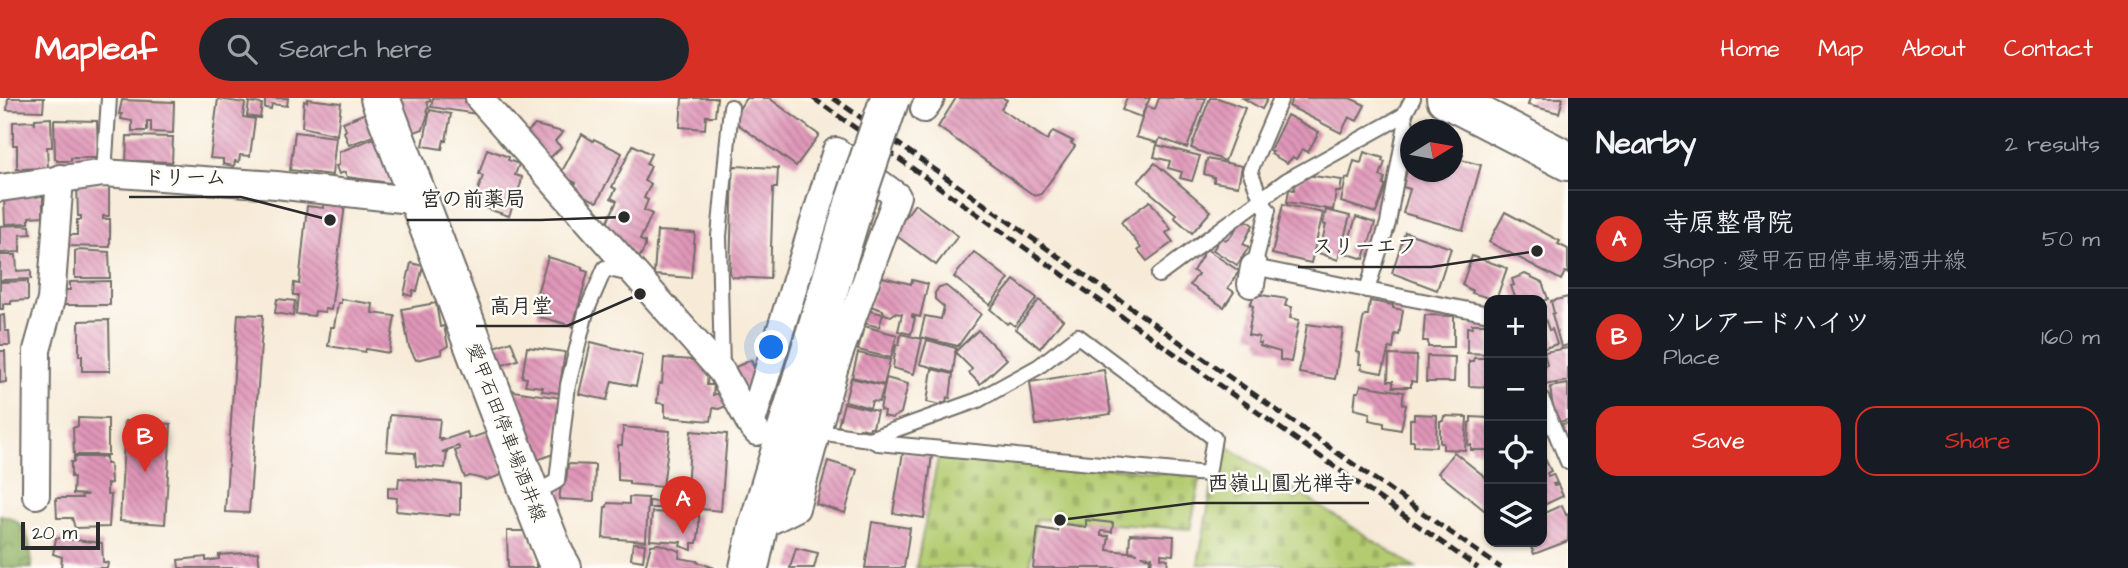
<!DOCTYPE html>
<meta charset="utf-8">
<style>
:root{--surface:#171b24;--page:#20242c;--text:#f1f3f6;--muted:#9ea1a6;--line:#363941;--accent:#d93025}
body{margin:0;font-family:"Architects Daughter","Klee One",sans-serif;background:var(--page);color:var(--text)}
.controls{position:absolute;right:21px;bottom:21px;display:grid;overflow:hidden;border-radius:14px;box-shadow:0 2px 5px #0004}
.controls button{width:63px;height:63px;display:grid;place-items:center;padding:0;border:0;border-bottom:2px solid var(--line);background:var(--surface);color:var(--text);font:35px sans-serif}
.compass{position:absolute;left:1400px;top:21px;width:63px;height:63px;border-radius:50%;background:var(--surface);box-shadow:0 2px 5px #0004;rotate:79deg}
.scale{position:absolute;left:21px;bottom:18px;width:79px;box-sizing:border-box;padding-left:7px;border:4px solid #2b2b2b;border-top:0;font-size:19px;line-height:24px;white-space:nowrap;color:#2b2b2b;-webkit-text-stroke:5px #fdfcf7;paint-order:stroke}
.you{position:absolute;left:772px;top:250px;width:24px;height:24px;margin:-18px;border:5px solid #fff;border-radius:50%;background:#1a73e8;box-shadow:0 0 0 10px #1a73e833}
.badge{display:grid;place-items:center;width:46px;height:46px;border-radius:50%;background:var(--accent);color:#fff;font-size:23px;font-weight:700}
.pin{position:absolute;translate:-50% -58px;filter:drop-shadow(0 2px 4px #0008)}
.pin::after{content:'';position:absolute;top:37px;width:24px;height:21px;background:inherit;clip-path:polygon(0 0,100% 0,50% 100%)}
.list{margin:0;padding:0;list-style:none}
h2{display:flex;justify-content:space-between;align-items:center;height:91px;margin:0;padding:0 28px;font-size:30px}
h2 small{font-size:23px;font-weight:400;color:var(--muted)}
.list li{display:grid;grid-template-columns:46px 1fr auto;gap:21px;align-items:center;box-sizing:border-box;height:98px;padding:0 28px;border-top:2px solid var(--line)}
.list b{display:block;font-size:26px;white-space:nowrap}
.list p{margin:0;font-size:23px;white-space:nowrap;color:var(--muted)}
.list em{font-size:23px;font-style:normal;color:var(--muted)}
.actions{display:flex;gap:14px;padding:21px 28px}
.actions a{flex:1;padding:16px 0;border:2px solid var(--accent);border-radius:21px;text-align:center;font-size:24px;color:var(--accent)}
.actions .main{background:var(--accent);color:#fff}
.icon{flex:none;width:38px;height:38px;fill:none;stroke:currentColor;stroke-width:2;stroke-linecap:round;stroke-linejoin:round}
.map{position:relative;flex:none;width:1568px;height:470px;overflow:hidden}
header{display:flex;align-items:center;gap:42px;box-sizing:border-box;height:98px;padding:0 35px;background:var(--accent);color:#fff}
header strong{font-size:33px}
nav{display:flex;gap:38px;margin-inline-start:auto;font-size:24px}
.search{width:490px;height:63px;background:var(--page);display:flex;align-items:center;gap:18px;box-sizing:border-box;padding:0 24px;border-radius:38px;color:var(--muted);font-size:26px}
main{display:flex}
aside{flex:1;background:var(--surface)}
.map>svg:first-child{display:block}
</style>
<header>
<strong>Mapleaf</strong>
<div class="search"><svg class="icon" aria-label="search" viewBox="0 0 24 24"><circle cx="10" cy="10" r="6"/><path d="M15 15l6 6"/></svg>Search here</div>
<nav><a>Home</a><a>Map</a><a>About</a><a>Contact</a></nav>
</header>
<main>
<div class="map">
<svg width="1568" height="470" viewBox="0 0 1568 470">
<defs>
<pattern id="forest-crowns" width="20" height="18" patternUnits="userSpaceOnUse" patternTransform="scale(1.75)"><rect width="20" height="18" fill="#8fb063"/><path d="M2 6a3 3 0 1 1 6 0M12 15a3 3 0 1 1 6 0" fill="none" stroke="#758f52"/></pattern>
<pattern id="cemetery-stones" width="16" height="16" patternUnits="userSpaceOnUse" patternTransform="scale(1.75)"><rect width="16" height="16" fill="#b4cc71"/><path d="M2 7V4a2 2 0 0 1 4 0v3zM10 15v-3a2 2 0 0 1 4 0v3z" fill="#9baf62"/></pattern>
<pattern id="building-back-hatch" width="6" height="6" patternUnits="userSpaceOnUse" patternTransform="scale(1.75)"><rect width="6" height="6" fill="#e096b8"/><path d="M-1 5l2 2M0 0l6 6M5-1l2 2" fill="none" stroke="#b67b96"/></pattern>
</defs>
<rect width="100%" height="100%" fill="#fdfcf7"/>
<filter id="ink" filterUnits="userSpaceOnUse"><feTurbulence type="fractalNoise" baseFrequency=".0143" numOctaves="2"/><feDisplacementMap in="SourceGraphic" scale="14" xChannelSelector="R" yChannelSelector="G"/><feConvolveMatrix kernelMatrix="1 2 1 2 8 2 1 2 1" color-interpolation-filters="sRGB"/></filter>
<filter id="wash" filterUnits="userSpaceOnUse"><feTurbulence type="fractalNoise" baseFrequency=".00686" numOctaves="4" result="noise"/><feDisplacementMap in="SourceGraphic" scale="28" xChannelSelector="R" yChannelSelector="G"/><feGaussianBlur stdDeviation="1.57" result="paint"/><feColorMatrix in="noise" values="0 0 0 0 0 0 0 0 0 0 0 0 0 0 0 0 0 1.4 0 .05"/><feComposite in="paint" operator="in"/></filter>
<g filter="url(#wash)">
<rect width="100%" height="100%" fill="#f7ebd8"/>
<path fill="url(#forest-crowns)" stroke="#5d6e47" stroke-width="2" d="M0,417C28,421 31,446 32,470H0Z"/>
<g fill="url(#cemetery-stones)" stroke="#707c4e" stroke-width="2">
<path d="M1220,344L1416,470H1283V466H1198Z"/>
<path d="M939,355L1201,378L1190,431L1036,421L1030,470H916Z"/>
</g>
<g id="blocks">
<g fill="url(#building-back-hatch)">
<path d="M8,0H44L43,13L7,12Z"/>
<path d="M265,0H288L287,8L272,6L271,11L265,10Z"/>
<path d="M397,0H429L431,3L427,4L429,10L427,11L428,16L423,31L412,35Z"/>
<path d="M433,0H466L465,5L478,7L483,17L431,9Z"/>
<path d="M682,0H717L715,18H706L705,31L680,29Z"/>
<path d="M746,0H769L819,37L796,68L732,22Z"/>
<path d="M956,0H1003L1007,2L1001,11L1047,42L1053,33L1073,43L1071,45L1075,48L1041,96L1035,98L938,29Z"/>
<path d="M1127,0H1150L1141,19L1122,12Z"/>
<path d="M1159,0H1206L1187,50L1160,40L1158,45L1136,39L1146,8L1155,11Z"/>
<path d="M1210,0H1218L1245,10L1225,63L1191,50Z"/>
<path d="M1243,0H1268L1262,11Z"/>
<path d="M1293,0H1350L1365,7L1357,23L1349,19L1341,35L1289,8Z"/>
<path d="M1530,0H1563L1559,15L1528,7Z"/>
<path d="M218,1L245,5L243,19L255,21L250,58L240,57L239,64L235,63L234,68L223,66V61L210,60Z"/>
<path d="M307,1L341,5L337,37L302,29L304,3L307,4Z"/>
<path d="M122,2L174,4L173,35L151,34V23H147V33H132V23L121,21L122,16H119Z"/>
<path d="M249,4L262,6L260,20L247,18Z"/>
<path d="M430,12L451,16L446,43L444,42L442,51L423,48Z"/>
<path d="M368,14L376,37L349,47L344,34L346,32L343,24Z"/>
<path d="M1287,17L1319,34L1308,54L1302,51L1296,61L1293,59L1287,65L1271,56L1273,54L1270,52Z"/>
<path d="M51,20L52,49H47L48,70L17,71V47H13V24L34,23L35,27V21Z"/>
<path d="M54,22L97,23L98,60H71V63H57V61H55Z"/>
<path d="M535,27L563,34L555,43L561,49L548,62L523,38Z"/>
<path d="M295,34L336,39L332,77L290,72Z"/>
<path d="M582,36L593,43L594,41L622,55L597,104L572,92L576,85L560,77Z"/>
<path d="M127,38L173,39L172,64L137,63V65H126Z"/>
<path d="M379,38L397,86L347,79L345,74L339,76L336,68L339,67V54Z"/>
<path d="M633,47L651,56L646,66L651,68L644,83L651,86L644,100L648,102L644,112L652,116L640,142L645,144V149L638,162L605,129L617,103L611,100L616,91L612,89Z"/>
<path d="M1157,47L1200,58L1192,83L1180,80L1182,74L1168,70L1170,63L1154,59Z"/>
<path d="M487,51L509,59L508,62L519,66L515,77L522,79L521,85L509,118L473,106L483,78L479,76Z"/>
<path d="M1364,54L1383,60L1382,63L1385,64L1380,78L1385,80L1383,87H1386L1376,115L1341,104L1346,80L1349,81L1354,63L1361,65Z"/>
<path d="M1452,54L1463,57L1461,62L1481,67L1463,132L1403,115L1410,91L1403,89L1410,59V74H1452Z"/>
<path d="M1207,61L1242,68L1238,88L1214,84V79L1204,76Z"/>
<path d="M1155,65L1211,113L1192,135L1174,119L1176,116L1138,84Z"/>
<path d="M735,68L778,70L777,90H773L770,181L732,179L730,175L733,70Z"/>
<path d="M1306,77L1342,82L1340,94H1336L1333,112L1287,104L1289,91L1294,92L1295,85Z"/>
<path d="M77,86H109V118H103V121H110V149L62,148V137H77V122H81V118H78Z"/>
<path d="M43,97V118L29,119V125L5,126L4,99Z"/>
<path d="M1150,103L1171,131L1166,135L1173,144L1147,163L1138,152L1141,150L1121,124Z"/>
<path d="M324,104L345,107L331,212L325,211V214L315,213L314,218L296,216L298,197H293L294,185L299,186L307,108L323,110Z"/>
<path d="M915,106L958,138L936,167L893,135Z"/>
<path d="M1283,106L1323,115L1311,165L1272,156Z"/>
<path d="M1326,112L1350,118L1338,162L1319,155L1326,127L1323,126Z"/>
<path d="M1505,114L1560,143L1558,146L1568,151V176L1565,174L1561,182L1489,144Z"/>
<path d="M1356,119L1375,125L1364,161L1345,155Z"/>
<path d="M1243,120L1253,127L1243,146L1249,149L1237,167L1213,152L1221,139L1225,142L1231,138Z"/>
<path d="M20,127L30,128L31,136L20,137V154L0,155V128Z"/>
<path d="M657,133L695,135L691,180L654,177Z"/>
<path d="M1405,134L1451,150L1437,192L1392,175Z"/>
<path d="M1206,151L1239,173L1228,190L1234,194L1224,209L1190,187L1198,176L1193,173Z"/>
<path d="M78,152L109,154L110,180H75V153Z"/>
<path d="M974,154L1009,181L990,207L954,179Z"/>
<path d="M0,157H16L17,173L31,172V181L0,182Z"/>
<path d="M1472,158L1507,170L1496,202L1472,195L1473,193L1462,187Z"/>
<path d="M548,159L582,169V172L588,174L573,228L537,218L542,200L539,199L540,195H537Z"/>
<path d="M411,165L423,168L417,193L413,192L412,198L404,196Z"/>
<path d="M1525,176L1542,184L1548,201L1543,203L1545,209L1542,210V202H1516L1511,188L1514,187L1512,181Z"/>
<path d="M878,178L911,186L912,182L928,186L920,219L912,217V219L915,220L911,236L898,233L902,216L895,215L891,218L884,216L883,212L870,208Z"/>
<path d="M1014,182L1037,200L1015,228L1009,224L1007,226L990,211Z"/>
<path d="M28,183V202L11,203V206H3V211H0V184Z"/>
<path d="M110,183V207H59V192H70V184Z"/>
<path d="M946,188L981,216L958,248L920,239L925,218L941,221L944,209L935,201V195L939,189Z"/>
<path d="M1255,196L1287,201L1285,208L1292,209L1290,220L1299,222L1291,264L1280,262V254L1260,248L1261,245H1258L1259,239L1248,237L1253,208L1250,207Z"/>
<path d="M1568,199V247L1561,249L1552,216L1554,215L1551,203Z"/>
<path d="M277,201L295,203L293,218L275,215Z"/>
<path d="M341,201L373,206L372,215L395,218L389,255L366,251L365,254L328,248L331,229H334L338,205H341Z"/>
<path d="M1039,202L1063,222L1040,250L1016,231Z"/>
<path d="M1370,203L1393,207V210L1403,212L1399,237L1395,236L1393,251L1389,250L1382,275L1361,271L1362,266H1359L1360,255L1357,254L1363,222L1365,217H1368Z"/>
<path d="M436,205L440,229L444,228L448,248L441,252L442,256L416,262L409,249L402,211Z"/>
<path d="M862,211L883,216L879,229L860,224Z"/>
<path d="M238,216L263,217L249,415L225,414Z"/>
<path d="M4,217L5,233H9L10,247H0V218Z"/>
<path d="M1425,217L1454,218V249H1428V243H1423Z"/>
<path d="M1544,218L1549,232L1552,231L1557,246L1542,251V219Z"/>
<path d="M109,222L110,273H82V258H79V223Z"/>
<path d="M1307,226L1343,231L1335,281L1299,275Z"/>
<path d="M1472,226H1489V256L1467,255V229L1472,230Z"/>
<path d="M864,228L897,237L891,260L858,252Z"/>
<path d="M978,232L1007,261L980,286L969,275L972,271L955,254Z"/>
<path d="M901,236L922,241L914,276L893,270L896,246L899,247Z"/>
<path d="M927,242L956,250L953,275L920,266Z"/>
<path d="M511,243L518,262L497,269L491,250Z"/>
<path d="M591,244L643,257L636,288L612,283L607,302L579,296Z"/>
<path d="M527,249L565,254L559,295L542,293L543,289L525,287L527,280L522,279Z"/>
<path d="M1568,250V283L1544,287L1542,271L1547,267L1544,254Z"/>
<path d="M0,253H5L6,284L0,285Z"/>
<path d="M858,255L890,262L884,287L852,279Z"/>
<path d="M1389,257L1417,258L1416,284L1411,283V289H1393V283H1388Z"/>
<path d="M1427,258L1455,259L1454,284H1426Z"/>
<path d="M664,260L706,263L708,272L707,287H714L713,297L722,294L728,307L719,311L713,310L711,323L665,319V306L657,305L659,285L662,286Z"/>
<path d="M1474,260H1489V289L1469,288V263H1473Z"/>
<path d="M751,262L758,279L752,303L731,271Z"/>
<path d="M932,271L953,276L950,300L947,299L946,305H942L941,307L927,304Z"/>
<path d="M1104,272L1111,316L1036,327L1030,284Z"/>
<path d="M851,280L884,288L879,304L872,303L870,310L845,303Z"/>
<path d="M886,280L908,286L901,315L892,320L883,318L884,313L880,312Z"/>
<path d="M1568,286V322L1555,325L1550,289Z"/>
<path d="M1361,287L1404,294L1402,306L1406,307L1401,332L1384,329V325L1369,322L1370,315L1354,311L1356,294H1359Z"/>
<path d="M506,292L562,300L553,356L532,364Z"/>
<path d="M844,305L877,313L873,329H870L869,332L860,330L858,334L838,328Z"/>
<path d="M1414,316L1437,317L1436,349L1414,348V343H1410V321H1414Z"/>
<path d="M390,317L440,321L438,340H442L441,343L467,334L469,341L491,333L504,376L487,382L470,378L465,380L455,353L460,351L458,348L442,354H447L445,370L416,368L415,355L387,353Z"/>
<path d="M1444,318L1467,319L1465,352L1443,351V345H1440V323H1443Z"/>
<path d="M1471,319L1489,320V352H1471V347H1468L1469,325L1471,324Z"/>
<path d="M78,320L108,321V357H74L73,330L78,328Z"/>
<path d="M125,323L171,326L165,426L120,423Z"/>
<path d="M1568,325V353L1561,332H1563L1562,326Z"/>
<path d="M623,329L670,333L663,389L629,386V383L618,382V347H622Z"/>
<path d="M691,333L727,336L721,413L691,410V402H688L687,411H662L664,388L687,391Z"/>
<path d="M903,354L932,357L924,420L893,415Z"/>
<path d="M1454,354L1489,382V416L1438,375Z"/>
<path d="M1542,355L1551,373L1547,375L1548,378L1553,376L1557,385L1553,386L1554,388L1558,387L1563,398L1542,408Z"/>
<path d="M74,359H106V366H110L111,385L107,386V397H111L109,429L75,430L72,420H57L56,400H82L81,397H88L73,396L74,379H71V364H74Z"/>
<path d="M828,363L857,372L845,415L816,406Z"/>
<path d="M568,366L595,367L594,403L559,401L562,382L566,383Z"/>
<path d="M399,380L460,386V417L450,416V418L396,413L397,400L388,399V389L398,390Z"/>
<path d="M629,399L648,400L646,443L603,440L605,409H607L608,405L629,406Z"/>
<path d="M649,403L660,404V410H649Z"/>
<path d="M1562,407L1566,417L1568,416V443L1534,456L1529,444H1542V416Z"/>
<path d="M652,414L699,417V434L697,445H692V452L680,448L681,444L650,442Z"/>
<path d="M1086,422L1113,425L1112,434L1101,433V438H1109L1107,452L1138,455L1129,453L1130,436L1174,438L1173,457L1161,456V460L1168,461L1167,470H1151L1152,459L1141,458L1150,460L1149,470H1033L1038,430L1057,433L1058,425L1086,429Z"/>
<path d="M872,424L910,430L904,470H865Z"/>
<path d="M507,433H529V447H533V455H536V470H508Z"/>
<path d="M56,440L102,445L103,464L108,465L107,470H61L62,459L53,456Z"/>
<path d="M633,445L645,446L643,463L631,461Z"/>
<path d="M659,446L680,453L679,460L697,463V464L715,470H645L651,447Z"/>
<path d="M796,450L818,455L814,470H790Z"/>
<path d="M258,454L260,470H179L178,462L206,459V463L219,461V457Z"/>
</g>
</g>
</g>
<g filter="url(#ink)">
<use href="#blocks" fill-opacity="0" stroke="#726e68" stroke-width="2"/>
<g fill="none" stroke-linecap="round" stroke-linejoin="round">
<g stroke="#726e68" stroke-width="18">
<g id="service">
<path d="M1281,0L1250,73L1263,106L1268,112L1254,169L1367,192"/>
<path d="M1404,17L1406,27L1388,125L1367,192L1489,216"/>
<path d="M104,75L109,0"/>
<path d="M1159,177L1287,82L1404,17L1413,0"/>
<path d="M722,273L719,138L731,9"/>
<path d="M1542,302L1568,364"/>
<path d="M818,334L869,341L978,302L1038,269L1078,238L1214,340L1208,376L878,345L869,341"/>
<path d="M532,397L557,383L568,287L586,214L605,170L630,176"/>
</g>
</g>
<g stroke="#726e68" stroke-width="30">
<g id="minor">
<path d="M479,0L722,274L751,327L757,334"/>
<path d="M924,11L931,0"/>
<path d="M0,90L104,75L276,87L419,103"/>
<path d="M1251,186L1254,169"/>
<path d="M751,327L836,53L897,98L835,268L796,410L758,429"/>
<path d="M36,397L37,252L51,202L60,80"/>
</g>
</g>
<g stroke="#726e68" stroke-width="42">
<g id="secondary">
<path d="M380,0L531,398L555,458L562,470"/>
<path d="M749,470L758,429L855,103"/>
</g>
</g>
<g stroke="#726e68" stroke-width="42">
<path id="trunk" d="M1446,0L1568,63"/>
</g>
<use href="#service" stroke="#fff" stroke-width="14"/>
<use href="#minor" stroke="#fff" stroke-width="26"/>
<use href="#secondary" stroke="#fff" stroke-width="38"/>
<use href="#trunk" stroke="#fff" stroke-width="38"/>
<g stroke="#2b2b2b" stroke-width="5" stroke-dasharray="10 5" stroke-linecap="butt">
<path d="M813,0L1478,470"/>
<path d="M833,0L1501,470"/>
</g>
<g stroke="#726e68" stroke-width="42" stroke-linecap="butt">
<path id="secondary-bridge" d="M855,103L890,0"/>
</g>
<use href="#secondary-bridge" stroke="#fff" stroke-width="38"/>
</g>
</g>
<g text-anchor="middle" stroke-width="5" stroke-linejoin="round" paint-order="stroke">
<g font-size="19" fill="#2b2b2b" stroke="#fdfcf7">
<text transform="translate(507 334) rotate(69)" y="7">愛甲石田停車場酒井線</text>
</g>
</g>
<path fill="none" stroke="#2b2b2b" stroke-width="2.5" d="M330 122L241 99H129M624 119L540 122H407M1537 153L1431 169H1298M640 196L567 228H476M1060 422L1194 405H1369"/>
<g fill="#2b2b2b" stroke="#fdfcf7" stroke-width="2.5">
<circle cx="330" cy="122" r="7"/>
<circle cx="624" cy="119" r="7"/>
<circle cx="1537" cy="153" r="7"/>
<circle cx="640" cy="196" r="7"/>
<circle cx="1060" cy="422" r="7"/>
</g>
<g font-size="21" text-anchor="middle" font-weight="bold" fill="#2b2b2b" stroke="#fdfcf7" stroke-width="5" stroke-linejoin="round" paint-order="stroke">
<text x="185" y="86">ドリーム</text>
<text x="473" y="108">宮の前薬局</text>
<text x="1365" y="155">スリーエフ</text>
<text x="521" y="215">高月堂</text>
<text x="1281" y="392">西嶺山圓光禅寺</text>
</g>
</svg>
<div class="controls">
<button>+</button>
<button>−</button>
<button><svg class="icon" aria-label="locate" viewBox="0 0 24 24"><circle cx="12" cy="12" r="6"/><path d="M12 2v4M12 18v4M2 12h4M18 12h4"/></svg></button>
<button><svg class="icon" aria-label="layers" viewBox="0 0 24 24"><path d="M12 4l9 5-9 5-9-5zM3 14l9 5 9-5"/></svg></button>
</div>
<svg class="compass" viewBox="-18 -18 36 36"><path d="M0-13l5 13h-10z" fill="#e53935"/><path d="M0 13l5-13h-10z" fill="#9ea1a6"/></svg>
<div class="scale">20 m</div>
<div class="you"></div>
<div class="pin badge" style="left:683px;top:436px">A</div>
<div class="pin badge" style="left:145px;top:374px">B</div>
</div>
<aside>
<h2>Nearby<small>2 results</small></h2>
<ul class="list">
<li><span class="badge">A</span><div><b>寺原整骨院</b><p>Shop · 愛甲石田停車場酒井線</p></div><em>50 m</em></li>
<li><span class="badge">B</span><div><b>ソレアードハイツ</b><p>Place</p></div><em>160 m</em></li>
</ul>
<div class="actions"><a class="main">Save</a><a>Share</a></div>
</aside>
</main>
